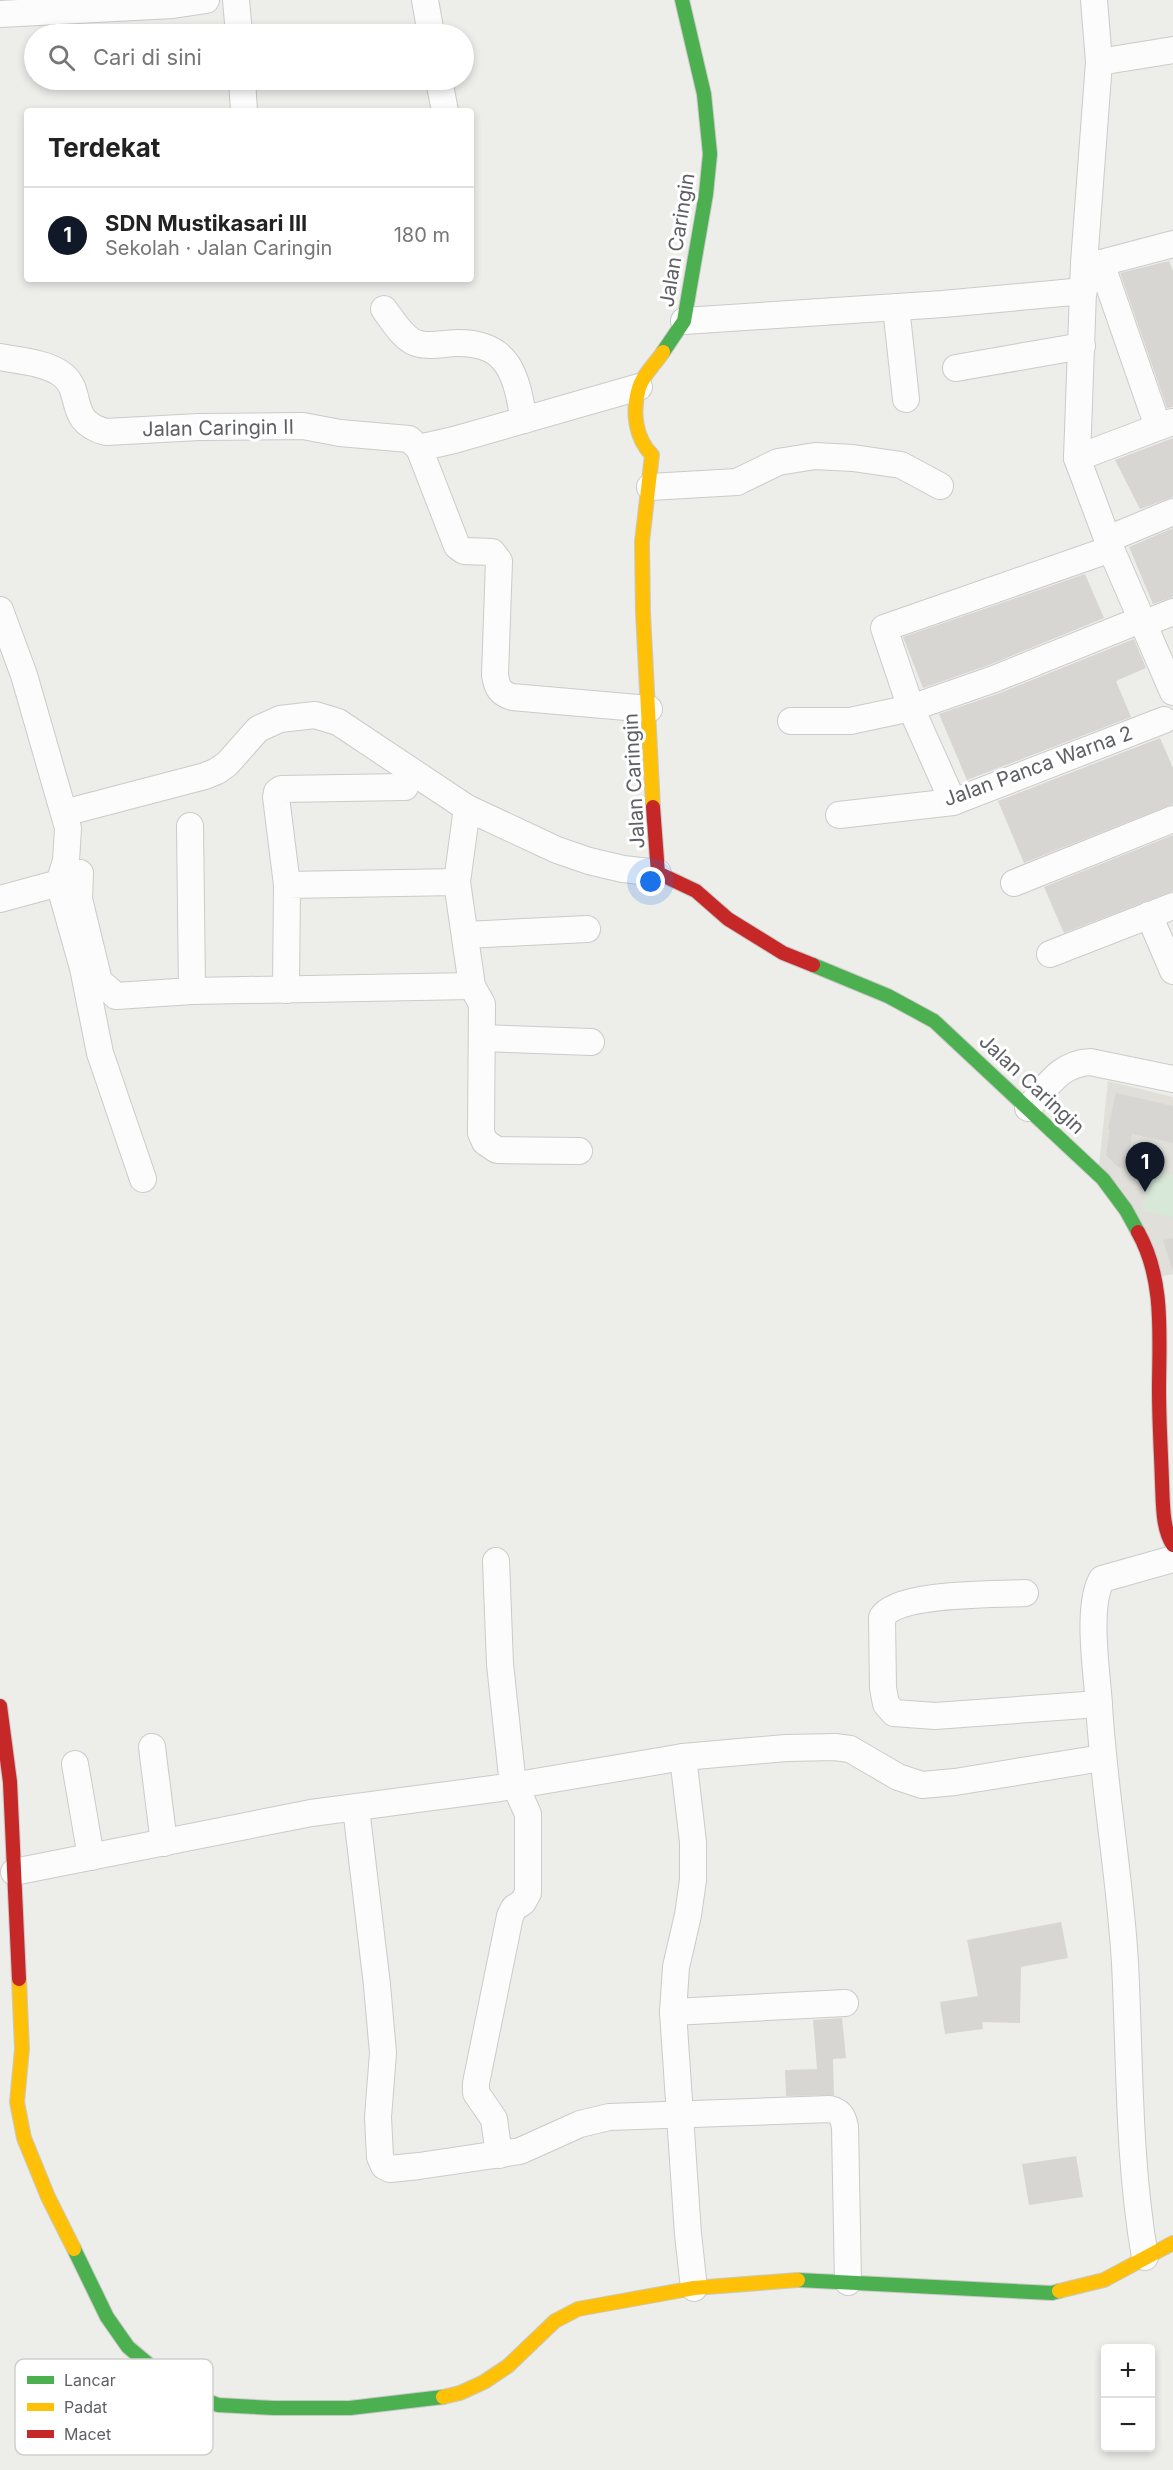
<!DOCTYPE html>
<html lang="id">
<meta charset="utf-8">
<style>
:root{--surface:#fff;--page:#f6f6f6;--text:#222;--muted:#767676;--line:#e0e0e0;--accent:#111827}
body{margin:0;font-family:Inter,sans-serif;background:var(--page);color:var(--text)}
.controls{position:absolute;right:18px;bottom:18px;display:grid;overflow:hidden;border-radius:6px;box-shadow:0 3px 9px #0003}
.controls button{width:54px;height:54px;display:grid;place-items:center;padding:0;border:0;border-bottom:2px solid var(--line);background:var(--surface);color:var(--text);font:30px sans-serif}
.you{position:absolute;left:651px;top:882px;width:21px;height:21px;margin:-15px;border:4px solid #fff;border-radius:50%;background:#1a73e8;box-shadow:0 0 0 9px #1a73e833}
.badge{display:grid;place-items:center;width:39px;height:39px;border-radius:50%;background:var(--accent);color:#fff;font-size:20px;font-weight:700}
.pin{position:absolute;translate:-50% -50px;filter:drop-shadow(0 2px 3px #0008)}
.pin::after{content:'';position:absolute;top:32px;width:21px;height:18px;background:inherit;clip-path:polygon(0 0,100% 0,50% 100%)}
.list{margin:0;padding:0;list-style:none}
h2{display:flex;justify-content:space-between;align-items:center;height:78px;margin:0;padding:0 24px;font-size:26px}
h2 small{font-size:20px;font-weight:400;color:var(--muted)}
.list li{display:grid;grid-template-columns:39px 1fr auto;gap:18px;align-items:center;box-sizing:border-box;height:96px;padding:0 24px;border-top:2px solid var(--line)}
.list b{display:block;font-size:22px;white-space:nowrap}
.list p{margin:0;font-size:20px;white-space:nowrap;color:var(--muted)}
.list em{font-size:20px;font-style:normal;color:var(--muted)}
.icon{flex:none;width:33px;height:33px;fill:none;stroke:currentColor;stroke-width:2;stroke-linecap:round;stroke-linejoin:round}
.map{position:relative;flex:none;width:1173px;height:2470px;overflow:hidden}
.search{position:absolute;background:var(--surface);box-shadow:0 3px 9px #0003;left:24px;top:24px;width:450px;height:66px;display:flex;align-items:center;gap:15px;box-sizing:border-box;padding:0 21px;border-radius:33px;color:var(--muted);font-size:22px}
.panel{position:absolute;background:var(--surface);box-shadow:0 3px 9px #0003;left:24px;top:108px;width:450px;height:174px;border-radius:6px}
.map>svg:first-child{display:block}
</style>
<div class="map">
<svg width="1173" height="2470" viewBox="0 0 1173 2470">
<rect width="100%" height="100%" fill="#edede9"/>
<path fill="#e0dfd9" d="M1108,1081L1173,1097V1274L1159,1277L1099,1166Z"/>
<path fill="#d8e8d8" d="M1149,1171L1173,1175V1217L1142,1211Z"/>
<g fill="#d7d6d3">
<path d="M1169,261L1173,271V407L1167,408L1120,273Z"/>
<path d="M1173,438V497L1140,509L1115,460Z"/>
<path d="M1173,528V597L1153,604L1129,547Z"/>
<path d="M1085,574L1104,618L989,665L923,688L903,637Z"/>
<path d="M1134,639L1146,668L1116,681L1131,717L967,780L939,714L1000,693Z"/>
<path d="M1160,738L1173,768V804L1024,863L998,801Z"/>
<path d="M1173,835V891L1064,933L1044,887Z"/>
<path d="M1116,1093L1173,1106V1143L1132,1134L1126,1169L1118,1167L1106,1155L1110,1129H1108Z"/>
<path d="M1173,1238V1268L1172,1269L1163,1240Z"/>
<path d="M1061,1922L1068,1958L1021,1967L1020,2023L982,2022L983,2029L945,2034L940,2002L978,1996L967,1940Z"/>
<path d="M842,2018L846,2058L833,2059L834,2095L786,2096L785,2070L817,2069L813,2020Z"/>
<path d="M1076,2156L1083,2197L1029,2205L1022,2164Z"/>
</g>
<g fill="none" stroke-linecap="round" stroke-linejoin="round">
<g stroke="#cacbca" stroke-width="28">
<g id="street">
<path d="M236,0L239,34"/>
<path d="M425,0L431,34"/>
<path d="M1094,0L1099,62L1084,263L1077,458L1111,549L1173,692"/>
<path d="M0,14L173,5L206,0"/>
<path d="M1099,62L1173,50"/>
<path d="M242,80L244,111"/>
<path d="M439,80L445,111"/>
<path d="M1084,263H1101L1173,244"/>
<path d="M1101,263L1158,427"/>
<path d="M896,307L906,399"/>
<path d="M384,309C393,321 405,342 420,344C431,347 446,343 458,343C510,343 516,376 524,420"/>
<path d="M684,321L943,304L1084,291"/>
<path d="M0,357C19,361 43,362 60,373C86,390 64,421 106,432L199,427L303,426L340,433L409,439L419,448L454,440L639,387"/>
<path d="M956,368L1082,346"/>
<path d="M419,448L457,546L464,551L492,552L499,561L495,675C497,688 500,693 512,697L649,709"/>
<path d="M1077,458L1172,422"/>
<path d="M650,487L737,482L778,462L815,456L853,458L901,465L940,486"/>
<path d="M1108,539L1173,512"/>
<path d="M0,610L24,675L68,828L66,861L59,883L83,968L100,1053L143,1179"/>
<path d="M1143,624L1173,612"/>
<path d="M791,721H850L911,708L994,679L1140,620"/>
<path d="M953,802L911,708L884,628L1111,549"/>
<path d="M467,808L457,882L472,986L482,1004L481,1133L485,1142L497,1150L579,1151"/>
<path d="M64,813L205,776L217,771L227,764L258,729L280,719L315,715L338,722L467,808L557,850L589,861L623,869L658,873"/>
<path d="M839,815L953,802L1164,720"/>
<path d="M190,826L192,991"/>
<path d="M80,873L79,899L99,981L116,996L192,991L472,986"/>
<path d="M1014,883L1173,819"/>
<path d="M287,885L276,797L277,792L281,789L405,787"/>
<path d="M0,899L59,883"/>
<path d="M1149,915L1173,971"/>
<path d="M465,935L587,929"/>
<path d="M1050,954L1173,906"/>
<path d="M286,990L287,885L457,882"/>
<path d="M482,1038L591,1042"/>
<path d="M1028,1108C1048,1086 1059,1064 1090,1062L1173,1079"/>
<path d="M496,1561L500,1664L513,1786L519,1794L528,1814V1893L523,1902L514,1908L510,1916L476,2083V2093L494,2119L499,2155"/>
<path d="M1025,1593C994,1595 899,1592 882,1617L883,1688L886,1704L894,1713L935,1716L1099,1704"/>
<path d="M152,1747L164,1843"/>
<path d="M683,1757L693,1842V1880L688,1915L676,1967L673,2012L688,2234L694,2288"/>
<path d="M75,1764L91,1857"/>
<path d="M356,1808L377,1985L383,2053L378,2117L380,2157L384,2166L390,2169L419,2166L520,2151L580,2124L609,2117L830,2109C841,2112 843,2117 845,2127L848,2282"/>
<path d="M14,1872L311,1813L500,1788L683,1757L786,1748L835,1747L850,1749L898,1777L922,1785L955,1782L1102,1758"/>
<path d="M673,2012L845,2003"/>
<path d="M1145,2257C1128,2160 1130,2061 1125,1963C1120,1876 1104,1791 1099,1705C1097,1673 1086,1606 1102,1579L1173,1559"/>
</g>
</g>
<g stroke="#c8c9c9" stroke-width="16">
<g id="fast">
<path d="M663,352L684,321L706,194L710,154L704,94L682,0"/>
<path d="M813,965L888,996L934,1021L1103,1179L1126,1210L1138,1232"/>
<path d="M74,2249L107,2317L128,2347L153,2368L195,2396L218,2405L274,2408H350L443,2397"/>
<path d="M798,2280L1052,2293L1059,2291"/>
</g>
</g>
<g stroke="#c8c9c9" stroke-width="16">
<g id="slow">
<path d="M653,807L643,613L642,542L652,455C635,438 632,411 639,388C642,376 656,363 663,352"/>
<path d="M19,1979L22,2049L17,2102L24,2138L48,2197L74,2249"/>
<path d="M1059,2291L1104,2280L1173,2243"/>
<path d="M443,2397L460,2393L484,2382L508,2366L555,2321L578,2309L694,2288L798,2280"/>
</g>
</g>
<g stroke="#c8c9c9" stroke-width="16">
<g id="jam">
<path d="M653,807L658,873L696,891L728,919L783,953L813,965"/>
<path d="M1138,1232C1165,1280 1159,1337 1159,1390C1159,1421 1161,1451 1162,1482C1163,1502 1162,1529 1173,1545"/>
<path d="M0,1706L10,1782L19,1979"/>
</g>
</g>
<use href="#street" stroke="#fcfcfc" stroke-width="26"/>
<use href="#fast" stroke="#4caf50" stroke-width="14"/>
<use href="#slow" stroke="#ffc107" stroke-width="14"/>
<use href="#jam" stroke="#c62828" stroke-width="14"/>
</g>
<g text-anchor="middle" stroke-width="6" stroke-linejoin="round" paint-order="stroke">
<g font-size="20" fill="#5e6065" stroke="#fff">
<text transform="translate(677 240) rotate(-81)" y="7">Jalan Caringin</text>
<text transform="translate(218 428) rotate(-1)" y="7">Jalan Caringin II</text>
<text transform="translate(1038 766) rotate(-20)" y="7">Jalan Panca Warna 2</text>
<text transform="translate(634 781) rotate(-93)" y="7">Jalan Caringin</text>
<text transform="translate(1032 1084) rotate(43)" y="7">Jalan Caringin</text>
</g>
</g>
<rect x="15" y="2359" width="198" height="96" rx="9" fill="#fff" stroke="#cfcfd1" stroke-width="1.5"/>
<rect x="27" y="2376" width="27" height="8" fill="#4caf50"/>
<rect x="27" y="2403" width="27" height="8" fill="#ffc107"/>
<rect x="27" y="2430" width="27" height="8" fill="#c62828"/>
<g font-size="16" fill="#5e6065">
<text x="64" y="2386">Lancar</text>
<text x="64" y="2413">Padat</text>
<text x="64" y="2440">Macet</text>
</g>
</svg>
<div class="controls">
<button>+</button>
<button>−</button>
</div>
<div class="you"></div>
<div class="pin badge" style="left:1145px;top:1192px">1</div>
<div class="search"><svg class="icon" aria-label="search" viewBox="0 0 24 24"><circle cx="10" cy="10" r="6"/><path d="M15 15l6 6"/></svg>Cari di sini</div>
<section class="panel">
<h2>Terdekat<small></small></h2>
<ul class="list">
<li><span class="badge">1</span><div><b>SDN Mustikasari III</b><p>Sekolah · Jalan Caringin</p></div><em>180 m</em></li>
</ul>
</section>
</div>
